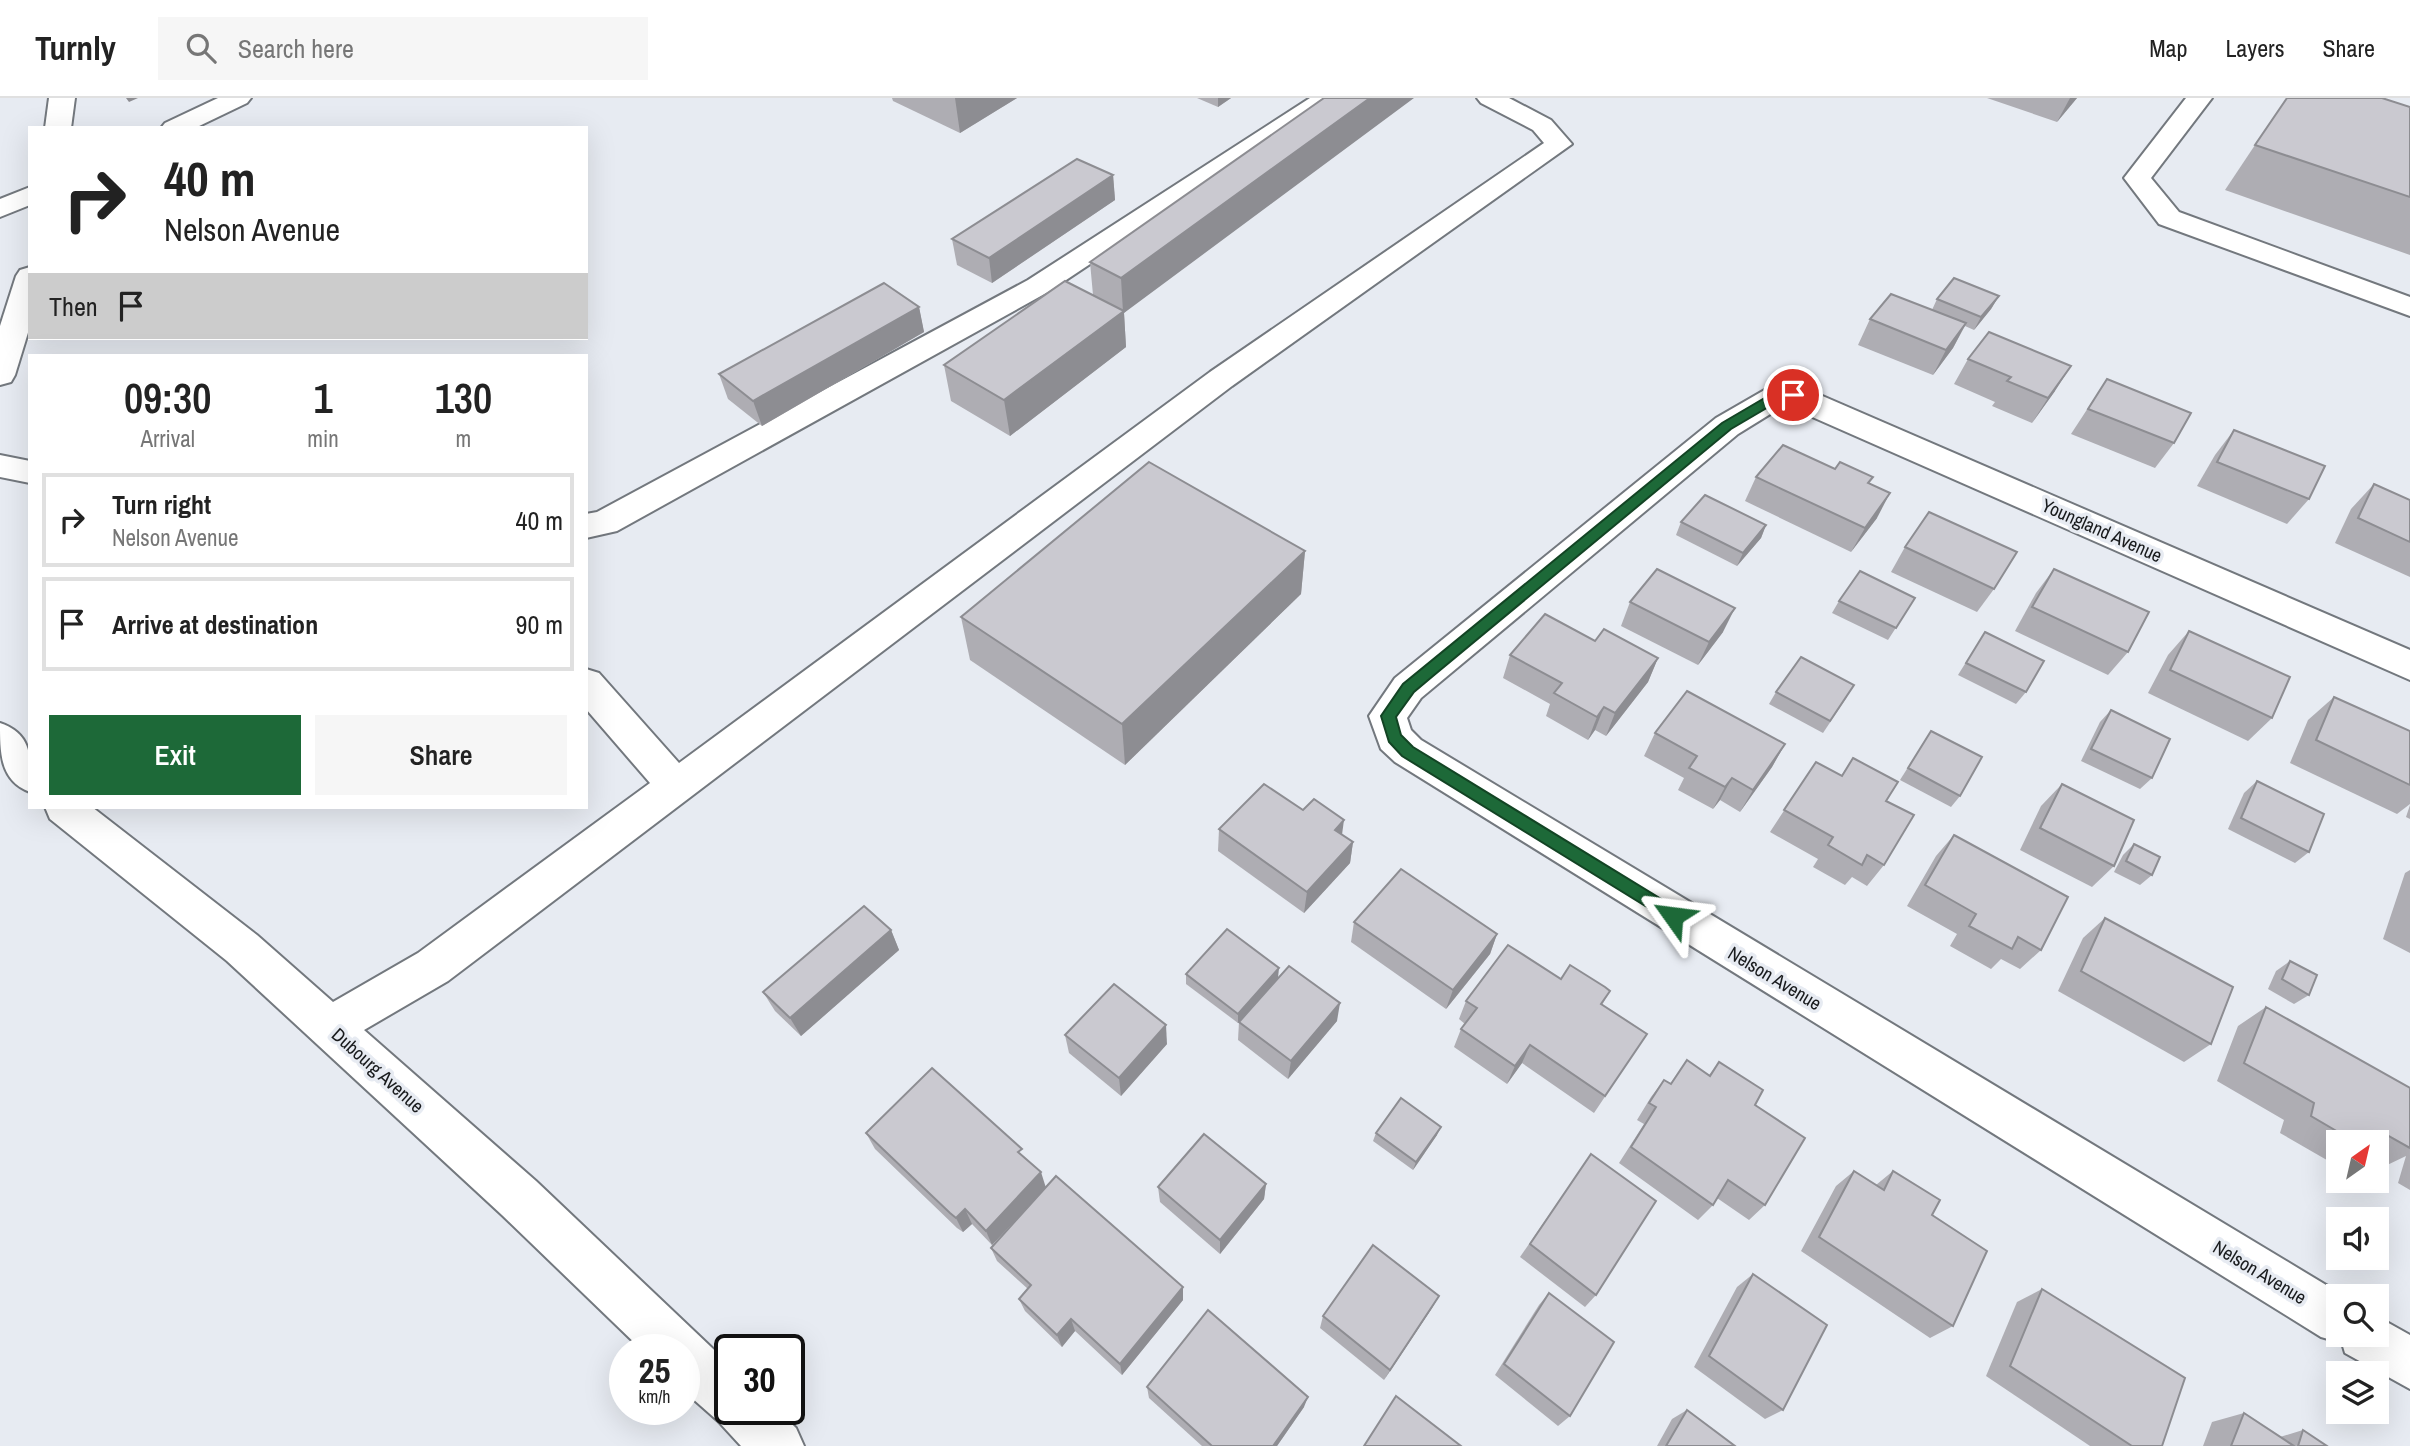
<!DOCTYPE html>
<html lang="en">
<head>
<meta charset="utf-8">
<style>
	body { margin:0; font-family:"Archivo Narrow",sans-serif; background:#f6f6f6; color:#222; height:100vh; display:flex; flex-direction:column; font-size:26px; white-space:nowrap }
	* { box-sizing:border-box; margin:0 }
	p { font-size:23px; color:#767676 }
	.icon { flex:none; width:38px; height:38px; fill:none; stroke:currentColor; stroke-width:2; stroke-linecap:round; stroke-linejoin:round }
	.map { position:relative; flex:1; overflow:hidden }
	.details { position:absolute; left:28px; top:256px; width:560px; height:455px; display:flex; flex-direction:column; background:#fff; border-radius:0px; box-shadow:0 7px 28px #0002 }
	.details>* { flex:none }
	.guide { position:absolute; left:28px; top:28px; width:560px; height:214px; border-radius:0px; box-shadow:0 7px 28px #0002; background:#fff; color:#222; overflow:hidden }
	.needle { width:46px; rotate:34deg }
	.tools { position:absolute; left:2326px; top:1032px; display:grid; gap:14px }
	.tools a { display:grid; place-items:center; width:63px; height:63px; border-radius:0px; background:#fff; box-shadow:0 7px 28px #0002; font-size:35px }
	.speed { position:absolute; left:609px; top:1236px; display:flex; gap:14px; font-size:35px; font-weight:700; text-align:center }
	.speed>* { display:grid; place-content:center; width:91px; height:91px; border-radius:50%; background:#fff; box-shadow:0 7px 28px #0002; line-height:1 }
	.speed small { font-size:18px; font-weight:400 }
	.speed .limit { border:4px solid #111; border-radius:10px; background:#fff; color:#111 }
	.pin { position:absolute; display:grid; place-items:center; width:60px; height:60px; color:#fff; margin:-30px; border:4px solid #fff; border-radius:50%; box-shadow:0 2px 7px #0007 }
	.me { position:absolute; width:77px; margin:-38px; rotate:301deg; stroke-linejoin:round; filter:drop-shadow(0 0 5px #0008) }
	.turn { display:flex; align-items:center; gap:24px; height:147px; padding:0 21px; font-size:32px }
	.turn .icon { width:91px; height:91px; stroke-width:2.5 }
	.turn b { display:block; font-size:49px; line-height:60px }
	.then { display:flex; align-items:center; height:66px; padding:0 21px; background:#0003; gap:14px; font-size:26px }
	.eta { display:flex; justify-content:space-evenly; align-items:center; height:119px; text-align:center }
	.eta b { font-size:42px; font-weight:600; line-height:49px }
	.action { display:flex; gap:14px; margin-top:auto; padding:14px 21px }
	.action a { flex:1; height:80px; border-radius:0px; background:#1d6938; color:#fff; font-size:28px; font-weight:600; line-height:80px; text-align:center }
	.action a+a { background:#f6f6f6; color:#222 }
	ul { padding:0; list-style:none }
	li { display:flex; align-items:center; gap:21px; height:94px; margin:0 14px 10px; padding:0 7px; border:4px solid #e0e0e0; border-radius:0px }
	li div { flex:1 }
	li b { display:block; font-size:26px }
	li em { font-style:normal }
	header { display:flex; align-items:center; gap:42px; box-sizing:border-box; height:98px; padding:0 35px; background:#fff; border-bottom:2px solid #e0e0e0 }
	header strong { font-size:33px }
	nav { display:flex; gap:38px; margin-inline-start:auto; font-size:24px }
	.search { width:490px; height:63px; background:#f6f6f6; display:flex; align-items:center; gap:18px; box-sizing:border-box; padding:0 24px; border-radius:0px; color:#767676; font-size:26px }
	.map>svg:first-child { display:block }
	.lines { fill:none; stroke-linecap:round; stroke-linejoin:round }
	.minor-casing { stroke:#73787e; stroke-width:4 }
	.minor { fill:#fff; fill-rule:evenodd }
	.wall { fill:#aeadb3 }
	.shaded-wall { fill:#8d8d92 }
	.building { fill:#cac9d0; stroke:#8d8d92; stroke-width:2 }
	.route { fill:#1d6938; stroke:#134424; stroke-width:2 }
	.labels { text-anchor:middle; stroke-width:7; stroke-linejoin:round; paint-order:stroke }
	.street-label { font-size:19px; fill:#191b1d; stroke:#e7ebf2 }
</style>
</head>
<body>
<header>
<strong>Turnly</strong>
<div class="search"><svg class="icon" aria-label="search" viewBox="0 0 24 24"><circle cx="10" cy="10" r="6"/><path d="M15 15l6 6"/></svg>Search here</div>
<nav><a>Map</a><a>Layers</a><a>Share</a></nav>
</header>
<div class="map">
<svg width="2410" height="1348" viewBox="0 0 2410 1348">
	<rect width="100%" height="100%" fill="#e7ebf2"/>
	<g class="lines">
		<!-- minor casing -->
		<g class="minor-casing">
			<g id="minor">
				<polygon points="49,0 75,0 71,30 45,30"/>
				<polygon points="218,0 251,0 247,5 195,30 161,30 165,25"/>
				<polygon points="1310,0 1340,0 1048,194 617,433 586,440 586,416 597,414 1028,182"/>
				<polygon points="1477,0 1509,0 1551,22 1572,46 1232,288 448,883 364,932 536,1083 730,1267 730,1311 776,1311 796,1330 804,1348 741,1348 718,1323 684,1293 684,1251 641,1251 502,1117 227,863 50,721 45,709 92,709 257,837 333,904 418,855 650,685 586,611 586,571 599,575 679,665 1210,274 1544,45 1533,32 1481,5"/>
				<polygon points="2186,0 2212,0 2151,80 2179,114 2410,199 2410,218 2159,126 2124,80"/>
				<polygon points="30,89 30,107 0,119 0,101"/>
				<polygon points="30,169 30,228 15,277 11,284 0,287 0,228 16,178 20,172"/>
				<polygon points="1779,287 1804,290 2410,552 2410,582 1785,307 1738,336 1421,600 1407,620 1411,632 1421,642 2346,1199 2338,1199 2338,1237 2376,1237 2376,1218 2410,1237 2410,1291 2345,1255 2342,1245 2321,1239 1395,664 1381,651 1369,618 1395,580 1716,320 1768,290"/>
				<polygon points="0,357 30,363 30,385 0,379"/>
				<path d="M0,625c35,12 30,38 30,69 -30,-11 -30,-39 -30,-69z"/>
			</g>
		</g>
		<!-- minor -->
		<use href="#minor" class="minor"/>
	</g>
	<!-- wall -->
	<g class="wall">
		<polygon points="892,0 1017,0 960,35 893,3"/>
		<polygon points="1197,0 1231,0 1218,9"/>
		<polygon points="1324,0 1124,215 1126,249 1010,338 951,303 944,267 1093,197 1090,164"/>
		<polygon points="1987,0 2077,0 2057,24"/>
		<polygon points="2410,9 2410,157 2225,92 2255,47"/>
		<polygon points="1113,77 1115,102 992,185 957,167 952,141"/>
		<polygon points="1999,198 1991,211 1974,232 1965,228 1953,250 1933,277 1858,247 1870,221 1932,212 1937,201"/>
		<polygon points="919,209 924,234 762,328 728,301 719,276"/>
		<polygon points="1968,261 2055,293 2032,325 1992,308 1995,304 1954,286"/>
		<polygon points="2107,281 2174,345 2155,370 2071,336"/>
		<polygon points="2234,332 2309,401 2287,426 2197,388 2215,357"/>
		<polygon points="1756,379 1869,386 1877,420 1851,454 1745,403"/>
		<polygon points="2374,386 2410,402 2410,479 2335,445 2351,411"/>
		<polygon points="1681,424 1766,427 1761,440 1737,468 1676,437"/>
		<polygon points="1905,449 1994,491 1977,514 1891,474"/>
		<polygon points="1305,453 1301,496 1125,667 970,562 961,519"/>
		<polygon points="2054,471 2128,554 2108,577 2015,533 2036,495"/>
		<polygon points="1915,500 1888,542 1832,515 1839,503"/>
		<polygon points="1630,504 1723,534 1698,567 1621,528"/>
		<polygon points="2189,533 2272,620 2248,643 2148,595 2168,557"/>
		<polygon points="1985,534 2026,594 2016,606 1958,577"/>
		<polygon points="1595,543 1658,560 1648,584 1606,638 1595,632 1588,642 1546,618 1550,606 1503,580 1510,557"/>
		<polygon points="1776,594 1847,599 1823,635 1769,606"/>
		<polygon points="2334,599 2410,633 2410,706 2397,716 2290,665 2308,622"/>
		<polygon points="2111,612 2152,680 2140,691 2081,663 2100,624"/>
		<polygon points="1931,633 1960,698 1951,709 1900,682"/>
		<polygon points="1655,635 1785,646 1772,669 1740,714 1720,702 1713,711 1678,692 1684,680 1644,658"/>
		<polygon points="1853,660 1886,703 1884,767 1867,788 1852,779 1845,787 1813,769 1818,761 1770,734 1816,664 1841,678"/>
		<polygon points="2257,683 2309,754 2295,765 2228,731 2244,695"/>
		<polygon points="2062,686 2114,768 2092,789 2020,752 2041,708"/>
		<polygon points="2410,707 2410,721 2406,719"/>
		<polygon points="1303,712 1353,744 1350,765 1304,815 1218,753 1219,731"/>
		<polygon points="1954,737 2041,852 2020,871 2001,861 1991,871 1950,848 1957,836 1907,808 1936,758"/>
		<polygon points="2134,746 2152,777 2140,787 2114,774 2123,757"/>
		<polygon points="2410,772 2410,855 2383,841 2405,775"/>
		<polygon points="2105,820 2211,946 2184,964 2058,893 2083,840"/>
		<polygon points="1354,824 1497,836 1490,856 1446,911 1351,844"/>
		<polygon points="891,832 899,852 801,938 775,913 763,894"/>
		<polygon points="2290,863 2309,897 2294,906 2268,891 2276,873"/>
		<polygon points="1186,876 1278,880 1238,925 1186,886"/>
		<polygon points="1561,881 1610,893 1602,907 1647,936 1594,1015 1522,965 1507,986 1454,949 1461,931 1465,926 1459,921 1466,903"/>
		<polygon points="2266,909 2410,990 2410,1092 2398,1085 2406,1058 2383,1069 2376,1066 2376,1045 2338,1045 2338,1061 2332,1065 2280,1035 2284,1022 2217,983 2238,928"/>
		<polygon points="1337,923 1288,981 1238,942 1239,924"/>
		<polygon points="1065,937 1167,946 1121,998 1069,955"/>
		<polygon points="1687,962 1709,977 1719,964 1755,1007 1765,1107 1749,1122 1717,1100 1713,1107 1698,1122 1619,1065 1644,1026 1637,1022 1651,999 1664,982 1670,986"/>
		<polygon points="866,1035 1024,1060 1046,1089 1183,1202 1122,1277 1075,1233 1062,1249 1025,1213 1019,1201 1028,1191 997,1163 991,1150 1043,1092 992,1147 972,1126 963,1134 957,1130 875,1051"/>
		<polygon points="1376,1035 1437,1037 1413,1072 1373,1043"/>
		<polygon points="1591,1056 1596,1197 1585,1209 1520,1159"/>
		<polygon points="1854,1073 1876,1087 1893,1073 1932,1117 1953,1228 1930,1240 1801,1153 1836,1088"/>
		<polygon points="1266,1086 1264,1101 1220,1156 1160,1104 1158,1089"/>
		<polygon points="1753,1176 1783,1312 1765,1321 1694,1269 1737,1189"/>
		<polygon points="2042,1191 2162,1348 2090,1348 1986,1278 2017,1204"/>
		<polygon points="1549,1195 1570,1318 1558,1328 1495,1277 1539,1207"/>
		<polygon points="1439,1198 1432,1210 1384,1282 1320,1230 1323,1218"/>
		<polygon points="1147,1289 1304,1309 1277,1348 1202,1348 1149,1300"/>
		<polygon points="1687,1312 1735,1348 1657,1348 1672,1321"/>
		<polygon points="2244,1315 2280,1339 2303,1332 2327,1348 2203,1348 2212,1324"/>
	</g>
	<!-- shaded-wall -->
	<g class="shaded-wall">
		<polygon points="126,0 138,0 129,4"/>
		<polygon points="955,0 1017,0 960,35"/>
		<polygon points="1218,0 1231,0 1218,9"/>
		<polygon points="1370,0 1414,0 1124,215 1126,249 1010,338 1004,302 1123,214 1121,180"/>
		<polygon points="2070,0 2077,0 2057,24"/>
		<polygon points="1113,77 1115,102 992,185 989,160"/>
		<polygon points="1999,198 1991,211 1974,232 1981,219"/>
		<polygon points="919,209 924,234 762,328 753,303"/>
		<polygon points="1966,225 1953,250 1933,277 1946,252"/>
		<polygon points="2071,268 2055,293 2032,325 2048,300"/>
		<polygon points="1890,395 1877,420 1851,454 1865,430"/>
		<polygon points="1766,427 1761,440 1737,468 1743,455"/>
		<polygon points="1305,453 1301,496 1125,667 1122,626"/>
		<polygon points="1735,510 1723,534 1698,567 1709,544"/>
		<polygon points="1658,560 1648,584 1606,638 1615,615"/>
		<polygon points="1604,609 1595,632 1588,642 1597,619"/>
		<polygon points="1785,646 1772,669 1740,714 1753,692"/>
		<polygon points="1732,680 1720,702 1713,711 1725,689"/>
		<polygon points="1344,722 1341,744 1335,732"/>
		<polygon points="1353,744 1350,765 1304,815 1307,794"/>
		<polygon points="891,832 899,852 801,938 790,920"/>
		<polygon points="1497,836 1490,856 1446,911 1453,892"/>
		<polygon points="1279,870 1278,880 1238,925 1238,916"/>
		<polygon points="1340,905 1337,923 1288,981 1291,963"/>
		<polygon points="1166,927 1167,946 1121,998 1119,980"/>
		<polygon points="1530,947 1522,965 1507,986 1515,968"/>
		<polygon points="1441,1029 1437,1037 1413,1072 1416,1064"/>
		<polygon points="1041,1074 1046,1090 992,1147 986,1133"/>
		<polygon points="1266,1086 1264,1101 1220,1156 1220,1142"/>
		<polygon points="965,1111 972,1126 963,1134 956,1120"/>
		<polygon points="1183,1189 1183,1202 1122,1277 1120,1266"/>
		<polygon points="1439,1198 1432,1210 1384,1282 1390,1272"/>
		<polygon points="1071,1221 1075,1233 1062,1249 1057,1237"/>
		<polygon points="1308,1299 1304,1309 1277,1348 1273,1348"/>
	</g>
	<!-- building -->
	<g class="building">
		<polygon points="1324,0 1370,0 1121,180 1090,164"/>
		<polygon points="2287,0 2382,0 2410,9 2410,99 2255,47"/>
		<polygon points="1077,61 1113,77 989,160 952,141"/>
		<polygon points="1954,180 1999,198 1981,219 1937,201"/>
		<polygon points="1065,183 1124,213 1004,302 944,267"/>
		<polygon points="884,185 919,209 753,303 719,276"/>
		<polygon points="1891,196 1966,225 1946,252 1870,221"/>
		<polygon points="1989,234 2071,268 2048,300 2007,283 2011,279 1968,261"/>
		<polygon points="2107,281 2191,315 2174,345 2088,311"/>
		<polygon points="2234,332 2325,368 2309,401 2217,364"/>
		<polygon points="1783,347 1835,371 1840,364 1873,379 1868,385 1890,395 1865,430 1756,379"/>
		<polygon points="1149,364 1305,453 1122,626 961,519"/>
		<polygon points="2374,386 2410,402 2410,444 2358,420"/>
		<polygon points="1705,397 1766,427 1743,455 1681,424"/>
		<polygon points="1929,414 2017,454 1994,491 1905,449"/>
		<polygon points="1657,471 1735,510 1709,544 1630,504"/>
		<polygon points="2054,471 2149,514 2128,554 2032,509"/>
		<polygon points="1860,473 1915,500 1896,530 1839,503"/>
		<polygon points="1545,516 1595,543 1604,531 1658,560 1615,615 1604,609 1597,619 1554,595 1562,585 1510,557"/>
		<polygon points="2189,533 2290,579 2272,620 2170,572"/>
		<polygon points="1985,534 2044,563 2026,594 1966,565"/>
		<polygon points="1801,559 1854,587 1830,623 1776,594"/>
		<polygon points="1687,593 1785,646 1753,692 1732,680 1725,689 1689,670 1697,658 1655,635"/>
		<polygon points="2334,599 2410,633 2410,687 2316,642"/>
		<polygon points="2111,612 2170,641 2152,680 2091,651"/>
		<polygon points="1931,633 1982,659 1960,698 1908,670"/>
		<polygon points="1853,660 1898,684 1886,703 1914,717 1884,767 1867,757 1862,767 1828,747 1833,739 1784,712 1816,664 1842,678"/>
		<polygon points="2257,683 2324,716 2309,754 2241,720"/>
		<polygon points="1264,686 1303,712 1314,701 1344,722 1335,732 1353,744 1307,794 1219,731"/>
		<polygon points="2062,686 2134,722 2114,768 2040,730"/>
		<polygon points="1954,737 2068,799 2041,852 2018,839 2012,851 1969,828 1976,816 1925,787"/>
		<polygon points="2134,746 2160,759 2152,777 2126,763"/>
		<polygon points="1401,771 1497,836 1453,892 1354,824"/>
		<polygon points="864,808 891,832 790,920 763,894"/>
		<polygon points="2105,820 2233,889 2211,946 2081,873"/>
		<polygon points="1227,831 1279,870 1238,916 1186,876"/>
		<polygon points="1508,847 1561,881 1570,867 1605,889 1610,893 1601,906 1647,936 1605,998 1530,947 1515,968 1461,931 1477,910 1466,903"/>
		<polygon points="2290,863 2317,877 2309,897 2282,881"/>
		<polygon points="1289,868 1340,905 1291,963 1239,924"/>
		<polygon points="1114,886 1166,927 1119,980 1065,937"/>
		<polygon points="2266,909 2410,990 2410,1050 2385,1036 2381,1046 2368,1039 2365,1045 2357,1045 2311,1018 2314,1005 2244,965"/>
		<polygon points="1687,962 1710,978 1719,964 1763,992 1755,1007 1805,1040 1765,1107 1728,1082 1713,1107 1631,1049 1656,1009 1649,1005 1664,982 1671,986"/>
		<polygon points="932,970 1022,1051 1018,1054 1041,1074 986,1133 965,1111 956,1120 950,1115 866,1035"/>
		<polygon points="1401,1000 1441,1029 1416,1064 1376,1035"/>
		<polygon points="1204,1036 1266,1086 1220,1142 1158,1089"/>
		<polygon points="1591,1056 1656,1103 1596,1197 1530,1146"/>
		<polygon points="1854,1073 1884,1092 1893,1073 1940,1102 1932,1117 1987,1153 1953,1228 1819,1139"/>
		<polygon points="1056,1078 1183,1189 1120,1266 1071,1221 1057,1237 1019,1201 1031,1187 991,1150"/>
		<polygon points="1373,1147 1439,1198 1390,1272 1323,1218"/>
		<polygon points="1753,1176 1827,1227 1783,1312 1709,1258"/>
		<polygon points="2042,1191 2185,1280 2162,1348 2132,1348 2010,1268"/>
		<polygon points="1549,1195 1614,1244 1570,1318 1504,1266"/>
		<polygon points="1208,1212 1308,1299 1273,1348 1212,1348 1147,1289"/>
		<polygon points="1396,1298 1461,1348 1364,1348"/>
		<polygon points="1687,1312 1735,1348 1666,1348"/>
		<polygon points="2244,1315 2294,1348 2231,1348"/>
		<polygon points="2303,1332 2327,1348 2298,1348"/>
	</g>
	<!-- route -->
	<polygon class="route" points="1793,292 1799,297 1797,300 1782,301 1731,331 1433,578 1414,594 1396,619 1401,637 1413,649 1679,812 1682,818 1673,825 1402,658 1389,644 1381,618 1403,586 1722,325 1775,294"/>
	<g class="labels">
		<!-- street labels -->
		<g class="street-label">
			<text transform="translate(2102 432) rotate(24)" y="7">Youngland Avenue</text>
			<text transform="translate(1775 880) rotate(31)" y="7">Nelson Avenue</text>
			<text transform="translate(378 972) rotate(42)" y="7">Dubourg Avenue</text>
			<text transform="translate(2260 1174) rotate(31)" y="7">Nelson Avenue</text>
		</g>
	</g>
</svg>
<div class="tools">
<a><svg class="needle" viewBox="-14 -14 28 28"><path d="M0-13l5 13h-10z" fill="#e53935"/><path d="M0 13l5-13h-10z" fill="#767676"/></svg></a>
<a><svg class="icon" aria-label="sound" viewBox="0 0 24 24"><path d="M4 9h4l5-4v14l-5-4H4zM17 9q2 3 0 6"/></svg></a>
<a><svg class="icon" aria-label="search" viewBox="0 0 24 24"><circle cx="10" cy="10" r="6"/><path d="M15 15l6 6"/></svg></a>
<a><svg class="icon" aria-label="layers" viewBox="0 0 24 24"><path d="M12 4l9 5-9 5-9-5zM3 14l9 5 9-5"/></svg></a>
</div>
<div class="speed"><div>25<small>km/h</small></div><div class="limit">30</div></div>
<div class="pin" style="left:1793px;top:297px;background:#d93025"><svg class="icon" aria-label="arrive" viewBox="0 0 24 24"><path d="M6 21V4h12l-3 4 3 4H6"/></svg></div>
<svg class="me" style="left:1673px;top:818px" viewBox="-20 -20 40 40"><path d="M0-17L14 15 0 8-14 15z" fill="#1d6938" stroke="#fff" stroke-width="4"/></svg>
<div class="guide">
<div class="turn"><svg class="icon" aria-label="right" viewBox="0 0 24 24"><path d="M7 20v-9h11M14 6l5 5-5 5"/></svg><div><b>40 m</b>Nelson Avenue</div></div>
<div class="then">Then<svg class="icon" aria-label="arrive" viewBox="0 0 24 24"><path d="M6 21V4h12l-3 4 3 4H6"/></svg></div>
</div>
<section class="details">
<div class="eta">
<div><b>09:30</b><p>Arrival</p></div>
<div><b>1</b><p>min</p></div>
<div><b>130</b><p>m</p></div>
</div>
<ul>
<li><svg class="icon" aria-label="right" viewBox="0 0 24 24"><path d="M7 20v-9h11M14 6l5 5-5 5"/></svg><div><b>Turn right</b><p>Nelson Avenue</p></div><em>40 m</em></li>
<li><svg class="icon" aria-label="arrive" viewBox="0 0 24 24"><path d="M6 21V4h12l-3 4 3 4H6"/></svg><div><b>Arrive at destination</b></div><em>90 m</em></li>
</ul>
<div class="action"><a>Exit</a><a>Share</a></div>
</section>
</div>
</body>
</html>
